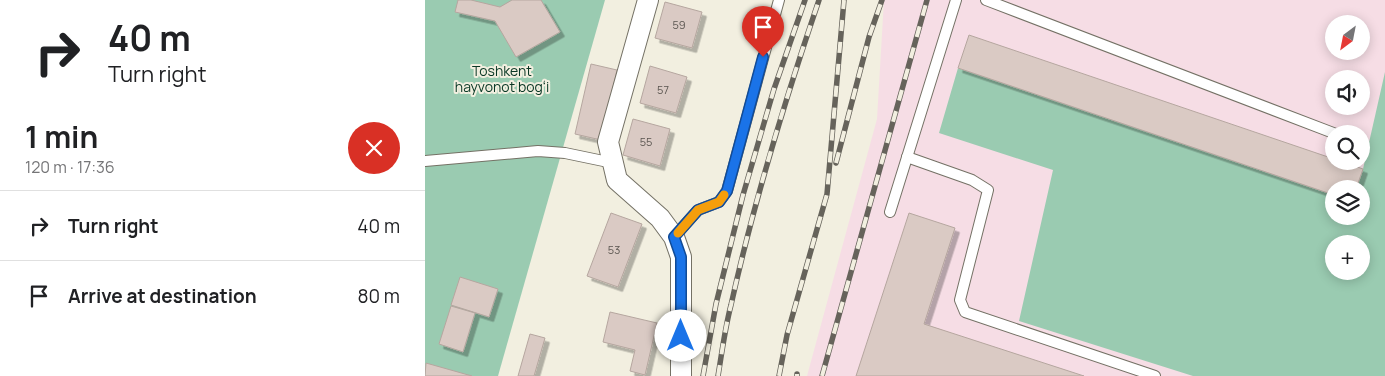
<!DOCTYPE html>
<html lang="en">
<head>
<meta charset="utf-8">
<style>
	body { margin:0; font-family:Manrope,sans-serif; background:#f2f2f2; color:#202124; height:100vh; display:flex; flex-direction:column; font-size:19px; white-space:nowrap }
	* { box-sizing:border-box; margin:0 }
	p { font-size:16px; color:#757577 }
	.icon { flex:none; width:28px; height:28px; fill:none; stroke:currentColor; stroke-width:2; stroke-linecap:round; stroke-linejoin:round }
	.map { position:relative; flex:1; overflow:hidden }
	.drawer { display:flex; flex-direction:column; background:#fff; width:425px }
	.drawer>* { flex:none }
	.guide { background:#fff; color:#202124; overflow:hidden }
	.needle { width:32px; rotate:212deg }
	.tools { position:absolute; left:900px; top:15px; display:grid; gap:10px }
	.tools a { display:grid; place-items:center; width:45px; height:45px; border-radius:50%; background:#fff; box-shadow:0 2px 12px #0003; font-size:25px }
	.pin { position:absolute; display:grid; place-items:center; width:42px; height:42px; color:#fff; margin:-51px -21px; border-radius:50% 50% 50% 0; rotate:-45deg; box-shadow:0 0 5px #0007 }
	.pin .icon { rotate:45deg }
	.me { position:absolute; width:55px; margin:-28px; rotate:0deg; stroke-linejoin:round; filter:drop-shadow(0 0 4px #0008) }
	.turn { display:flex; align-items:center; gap:18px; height:105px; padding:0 25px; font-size:22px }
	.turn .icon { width:65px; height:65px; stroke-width:2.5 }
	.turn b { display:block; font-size:35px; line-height:42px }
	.round { display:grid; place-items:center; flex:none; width:52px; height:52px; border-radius:26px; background:#f2f2f2 }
	.summary { display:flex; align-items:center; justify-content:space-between; height:85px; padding:0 25px }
	h1 { font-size:30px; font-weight:700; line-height:38px }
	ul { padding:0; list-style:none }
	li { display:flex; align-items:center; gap:15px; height:70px; padding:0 25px; border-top:1px solid #e0e0e0 }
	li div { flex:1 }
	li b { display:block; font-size:19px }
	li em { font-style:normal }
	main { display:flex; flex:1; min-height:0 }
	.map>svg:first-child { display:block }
	.industrial { fill:#f6dde5; fill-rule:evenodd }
	.green { fill:#9acbb1; fill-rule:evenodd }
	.building { fill:#dacac4; stroke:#b5a69f; filter:url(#shadow) }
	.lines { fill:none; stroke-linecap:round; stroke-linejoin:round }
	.service-casing { stroke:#747165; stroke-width:12 }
	.minor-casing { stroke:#747165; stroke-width:22 }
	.service { stroke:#fff; stroke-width:10 }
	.minor { stroke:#fff; stroke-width:20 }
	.rail-casing { stroke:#66635b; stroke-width:5.5 }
	.rail { stroke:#f2efe0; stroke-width:4; stroke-dasharray:11; stroke-linecap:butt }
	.route-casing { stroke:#114b97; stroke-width:12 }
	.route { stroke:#1a73e8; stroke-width:9 }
	.slow { stroke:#f59e0b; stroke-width:9 }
	.labels { text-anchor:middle; stroke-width:4; stroke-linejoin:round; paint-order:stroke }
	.number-label { font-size:11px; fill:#5a5550 }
	.park-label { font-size:14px; fill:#083724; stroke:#f2efe0 }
</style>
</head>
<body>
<main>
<section class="drawer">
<div class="guide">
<div class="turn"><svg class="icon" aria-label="right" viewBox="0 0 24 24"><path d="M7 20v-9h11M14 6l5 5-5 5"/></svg><div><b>40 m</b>Turn right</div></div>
</div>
<div class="summary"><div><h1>1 min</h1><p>120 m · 17:36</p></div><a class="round" style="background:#d93025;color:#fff"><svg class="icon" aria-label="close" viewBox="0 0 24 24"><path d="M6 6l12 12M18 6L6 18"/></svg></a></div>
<ul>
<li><svg class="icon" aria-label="right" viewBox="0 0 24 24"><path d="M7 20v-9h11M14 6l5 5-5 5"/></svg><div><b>Turn right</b></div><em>40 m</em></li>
<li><svg class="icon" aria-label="arrive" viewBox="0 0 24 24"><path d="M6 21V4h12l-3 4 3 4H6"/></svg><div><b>Arrive at destination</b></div><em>80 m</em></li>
</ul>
</section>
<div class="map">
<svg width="960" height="376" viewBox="0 0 960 376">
	<defs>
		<filter id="shadow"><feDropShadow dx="4.5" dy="4.5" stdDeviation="0" flood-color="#0004"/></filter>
	</defs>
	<rect width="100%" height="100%" fill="#f2efe0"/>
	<!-- industrial -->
	<path class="industrial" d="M459,0h501v376h-578l70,-257zM909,24h27v27h-27zM909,79h27v27h-27zM909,134h27v27h-27zM909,189h27v27h-27zM909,244h27v27h-27z"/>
	<!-- green -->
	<g class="green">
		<polygon points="0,0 180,0 73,376 0,376"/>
		<path d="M533,68l376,127v21h27v-27h-5l7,-20 22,-97v304h-192l-174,-55 34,-151 -114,-37zM909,244h27v27h-27z"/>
	</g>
	<!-- building -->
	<g class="building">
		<polygon points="33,0 46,0 75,7 87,0 116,0 135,32 91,57 70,21 30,12"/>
		<polygon points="240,2 277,12 267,48 230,38"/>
		<polygon points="544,35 909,159 909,161 916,161 938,169 931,189 909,189 909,195 533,68"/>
		<polygon points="166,64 192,70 176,140 150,134"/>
		<polygon points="225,66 262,77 251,113 215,103"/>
		<polygon points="208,119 245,129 235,166 198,155"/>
		<polygon points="186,213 217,224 193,287 162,276"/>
		<polygon points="484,213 530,228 499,324 659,376 431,376"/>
		<polygon points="35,277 73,289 64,317 26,305"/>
		<polygon points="26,306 50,313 38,352 14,344"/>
		<polygon points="185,312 232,323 220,375 205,371 210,350 178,342"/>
		<polygon points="105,334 120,338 109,376 93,376"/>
		<polygon points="1,363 47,376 0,376"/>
	</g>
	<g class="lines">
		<!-- service casing -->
		<g class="service-casing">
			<g id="service">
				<polyline points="561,0 911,134"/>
				<polyline points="482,157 547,180 563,190 535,300 540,312 730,376"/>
				<polyline points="0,161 113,151 140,153 188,163"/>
				<polyline points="465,212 531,0"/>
				<polyline points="249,237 273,210 294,202 302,191 354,0"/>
			</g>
		</g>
		<!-- minor casing -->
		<g class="minor-casing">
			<polyline id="minor" points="223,0 183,142 192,180 235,218 249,237 256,257 256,376"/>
		</g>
		<!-- service -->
		<use href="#service" class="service"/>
		<!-- minor -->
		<use href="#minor" class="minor"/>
		<!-- rail casing -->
		<g class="rail-casing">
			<g id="rail">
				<polyline points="411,163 444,37 457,0"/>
				<polyline points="278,376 291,304 318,195 349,89 380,0"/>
				<path d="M293,376c4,-24 7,-48 13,-71 23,-104 54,-205 88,-305"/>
				<polyline points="354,376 362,335 402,194 419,0"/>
				<polyline points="372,376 372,374"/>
				<polyline points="397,376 502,0"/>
			</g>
		</g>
		<!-- rail -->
		<use href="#rail" class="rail"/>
	</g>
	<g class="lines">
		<!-- route casing -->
		<g class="route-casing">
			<polyline id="route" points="256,336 256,257 249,237 273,210 294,202 302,191 338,57"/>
		</g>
		<!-- route -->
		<use href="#route" class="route"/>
		<!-- slow -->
		<polyline class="slow" points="253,233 273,210 294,202 299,195"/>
	</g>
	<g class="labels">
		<!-- number labels -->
		<g class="number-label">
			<text x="254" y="29">59</text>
			<text x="238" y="94">57</text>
			<text x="221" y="146">55</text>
			<text x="189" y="254">53</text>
		</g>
		<!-- park labels -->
		<g class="park-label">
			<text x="77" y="76">Toshkent<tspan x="77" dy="16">hayvonot bogʻi</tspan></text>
		</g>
	</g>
</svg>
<div class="tools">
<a><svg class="needle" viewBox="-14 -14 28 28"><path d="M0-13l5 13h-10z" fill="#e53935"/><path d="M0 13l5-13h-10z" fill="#757577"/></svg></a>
<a><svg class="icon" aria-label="sound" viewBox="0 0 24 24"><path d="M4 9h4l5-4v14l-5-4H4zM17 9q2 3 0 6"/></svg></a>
<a><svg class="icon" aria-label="search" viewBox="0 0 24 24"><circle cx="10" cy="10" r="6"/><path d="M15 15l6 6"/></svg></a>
<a><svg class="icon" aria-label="layers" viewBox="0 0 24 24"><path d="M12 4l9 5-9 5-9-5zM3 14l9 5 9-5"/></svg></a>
<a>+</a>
</div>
<div class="pin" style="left:338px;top:57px;background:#d93025"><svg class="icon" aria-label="arrive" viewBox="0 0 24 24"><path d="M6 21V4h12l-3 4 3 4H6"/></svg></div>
<svg class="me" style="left:256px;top:336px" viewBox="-20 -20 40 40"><circle r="19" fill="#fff"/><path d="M0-13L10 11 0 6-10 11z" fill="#1a73e8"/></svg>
</div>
</main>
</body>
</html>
